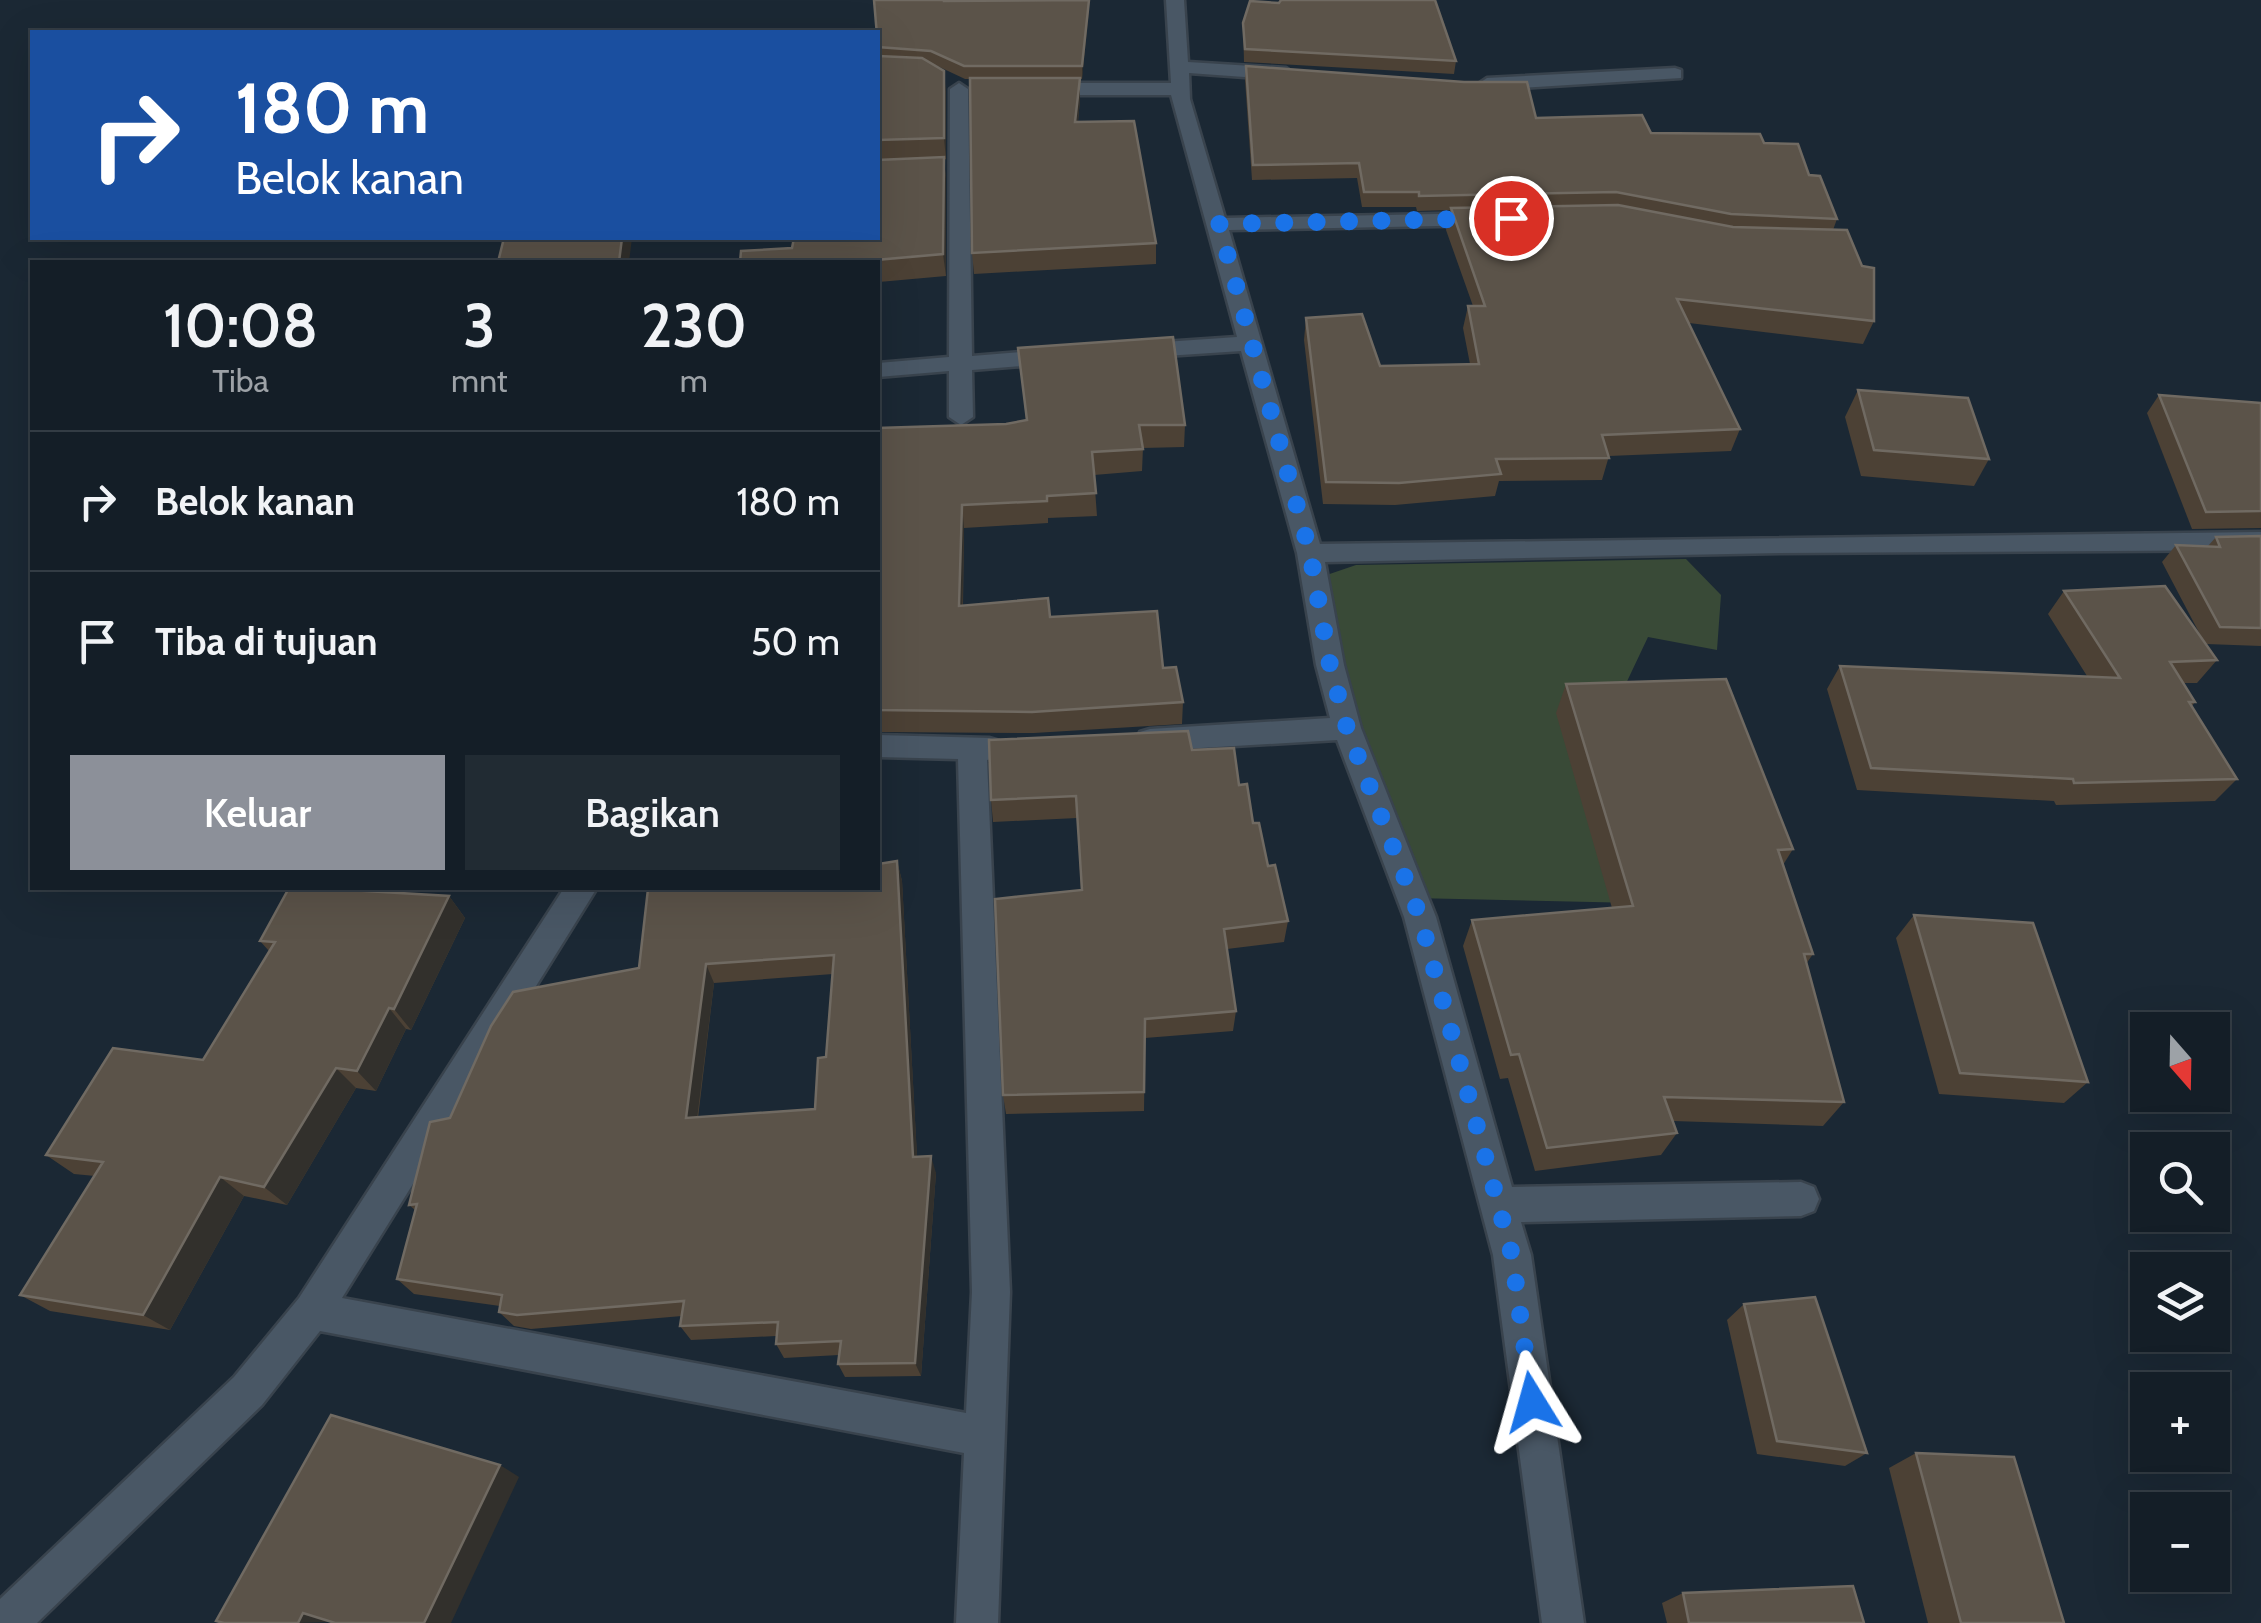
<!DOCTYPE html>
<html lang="id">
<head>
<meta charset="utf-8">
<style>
	body { margin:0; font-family:Cabin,sans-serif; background:#212b33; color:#f1f3f6; height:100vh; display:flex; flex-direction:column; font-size:38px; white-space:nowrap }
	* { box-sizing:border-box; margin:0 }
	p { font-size:32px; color:#9da2a7 }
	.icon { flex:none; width:55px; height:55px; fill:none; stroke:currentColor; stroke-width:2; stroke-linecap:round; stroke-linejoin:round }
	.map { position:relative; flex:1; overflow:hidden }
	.details { position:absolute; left:30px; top:260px; width:850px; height:630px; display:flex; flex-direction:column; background:#141e27; border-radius:0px; box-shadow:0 10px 40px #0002,0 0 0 2px #333c44 }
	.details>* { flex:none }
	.guide { position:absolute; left:30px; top:30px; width:850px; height:210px; border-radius:0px; box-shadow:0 10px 40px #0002,0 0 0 2px #333c44; background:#1a4fa0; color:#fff; overflow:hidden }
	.needle { width:65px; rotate:160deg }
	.fabs { position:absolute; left:2130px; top:1012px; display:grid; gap:20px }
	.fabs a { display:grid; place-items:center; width:100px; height:100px; border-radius:0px; background:#141e27; box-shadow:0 10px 40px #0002,0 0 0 2px #333c44; font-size:50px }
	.pin { position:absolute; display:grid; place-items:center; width:85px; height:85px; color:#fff; margin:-42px; border:5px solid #fff; border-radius:50%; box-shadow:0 2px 10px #0007 }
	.me { position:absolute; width:110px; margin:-55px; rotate:352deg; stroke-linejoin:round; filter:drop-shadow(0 0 8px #0008) }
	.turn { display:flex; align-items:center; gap:35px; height:210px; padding:0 40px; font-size:45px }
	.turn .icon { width:130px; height:130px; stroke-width:2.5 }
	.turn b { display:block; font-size:70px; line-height:85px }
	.eta { display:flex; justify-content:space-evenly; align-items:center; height:170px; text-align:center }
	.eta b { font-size:60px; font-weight:600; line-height:70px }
	.cta { display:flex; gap:20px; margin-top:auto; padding:20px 40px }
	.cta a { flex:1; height:115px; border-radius:0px; background:#8c9099; color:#fff; font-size:40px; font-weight:600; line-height:115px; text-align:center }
	.cta a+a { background:#212b33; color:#f1f3f6 }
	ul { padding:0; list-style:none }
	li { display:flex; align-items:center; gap:30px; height:140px; padding:0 40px; border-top:2px solid #333c44 }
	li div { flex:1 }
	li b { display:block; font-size:38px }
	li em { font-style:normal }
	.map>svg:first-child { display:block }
	.green { fill:#394a37 }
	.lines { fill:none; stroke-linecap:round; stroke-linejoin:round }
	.street-casing { stroke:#39434d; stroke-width:5 }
	.street { fill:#495765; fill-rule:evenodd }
	.wall { fill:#4c4135; fill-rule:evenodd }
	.shaded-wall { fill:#32302c }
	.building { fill:#5b5349; stroke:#706a62; stroke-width:2.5; fill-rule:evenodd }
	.route { stroke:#1a73e8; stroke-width:18; stroke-dasharray:0 32.4 }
</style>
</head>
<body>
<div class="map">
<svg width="2261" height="1623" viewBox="0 0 2261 1623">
	<rect width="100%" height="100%" fill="#1b2834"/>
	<!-- green -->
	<polygon class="green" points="1686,559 1721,595 1717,650 1648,637 1613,711 1637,903 1413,898 1312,580 1356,565"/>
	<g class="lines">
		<!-- street casing -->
		<g class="street-casing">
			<g id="street">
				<polygon points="1166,0 1184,0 1188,62 1286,68 1295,74 1286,80 1189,73 1190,99 1225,218 1489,213 1499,219 1489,225 1229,230 1320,544 2261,532 2261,550 1782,553 1325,562 1344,665 1361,728 1436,917 1512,1187 1801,1182 1814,1187 1819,1199 1814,1211 1801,1216 1521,1222 1531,1255 1584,1623 1542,1623 1493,1255 1404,917 1337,740 1150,751 1140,748 1136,740 1140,732 1150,729 1330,718 1316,665 1297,553 1241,351 1135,358 1124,351 1135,344 1237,337 1171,95 1039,95 1030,89 1039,83 1171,83"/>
				<polygon points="1675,68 1681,70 1681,78 1487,90 1478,84 1487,78"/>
				<polygon points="959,83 968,89 972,356 1059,349 1070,356 1059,363 972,370 973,417 961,425 949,417 949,371 878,377 878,363 949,357 950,89"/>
				<polygon points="878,735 989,738 999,741 1004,749 999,757 987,760 1010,1292 998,1623 956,1623 964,1453 320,1331 262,1405 37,1623 0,1623 0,1599 234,1377 299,1298 564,888 597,888 342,1298 966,1413 972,1292 958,759 878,757"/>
			</g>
		</g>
		<!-- street -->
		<use href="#street" class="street"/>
	</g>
	<!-- wall -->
	<g class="wall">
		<polygon points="1089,0 1082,79 1080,79 1080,99 1078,122 1156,243 1156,264 974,274 972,253 970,79 965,79 931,63 946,92 946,159 944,160 946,179 946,276 879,282 881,316 878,316 878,262 740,262 792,248 878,238 878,32 947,1"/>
		<polygon points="1243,23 1456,61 1454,74 1244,62"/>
		<polygon points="1246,66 1536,118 1651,133 1764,143 1809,175 1837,219 1833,230 1874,321 1863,344 1689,323 1740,429 1731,451 1609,456 1602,480 1499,481 1495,496 1395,505 1323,504 1304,340 1306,318 1380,366 1470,364 1463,328 1468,306 1473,306 1446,230 1450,210 1417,211 1416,207 1362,207 1357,178 1252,180 1245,80"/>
		<polygon points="1018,348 1185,425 1184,447 1143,448 1142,471 1094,475 1097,516 1048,518 1048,523 964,528 963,606 1050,617 1163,668 1183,702 1182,724 1034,733 878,732 878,428 1006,424 1026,420"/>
		<polygon points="1858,390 1989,459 1974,486 1861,476 1845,417"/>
		<polygon points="2159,395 2261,403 2261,528 2192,529 2147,413"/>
		<polygon points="2261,536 2261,646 2206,644 2217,660 2197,683 2184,683 2195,702 2192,706 2237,779 2215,801 2056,805 2054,801 1857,790 1827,689 1840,666 2087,676 2048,614 2064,591 2204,642 2162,562 2176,545 2208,546 2216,537"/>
		<polygon points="1566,684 1793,849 1783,865 1813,954 1806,964 1844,1102 1823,1126 1673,1121 1677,1133 1661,1155 1535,1171 1508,1078 1500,1079 1463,946 1472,920 1612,908 1556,713"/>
		<polygon points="1192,750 1239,785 1288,921 1284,942 1227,949 1236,1011 1233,1031 1145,1038 1144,1111 1006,1114 1003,1095 1081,890 1077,818 993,822 991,800"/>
		<path d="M897,861l5,20 15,276 19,16 -15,203 -76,1 -7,-13 1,-9 -55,3 -8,-14v-8l-85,4 -11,-14 2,-10 -151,13 -17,-3 -15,-14 1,-6 -86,-12 -17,-15 18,-69 -6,-5 41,-87 189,-150 239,-80zM833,974l-7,83 -11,52 -117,9 16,-135z"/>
		<polygon points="449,896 465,918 411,1030 406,1029 376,1091 356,1088 287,1205 244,1196 170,1330 50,1311 20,1295 95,1176 74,1174 46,1155 203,1060 269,951 260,941"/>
		<polygon points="1914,915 2088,1082 2064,1103 1939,1094 1896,938"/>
		<polygon points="1744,1304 1867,1453 1845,1466 1757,1454 1727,1320"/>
		<polygon points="1916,1453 2064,1623 1928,1623 1889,1468"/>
		<polygon points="1683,1593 1864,1623 1667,1623 1662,1603"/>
	</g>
	<!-- shaded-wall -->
	<g class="shaded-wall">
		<polygon points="1089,0 1089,10 1082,79 1082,66"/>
		<polygon points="944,71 946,92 946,159 944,138"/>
		<polygon points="1080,78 1080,99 1076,143 1075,122"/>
		<polygon points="944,157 946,179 946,276 943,254"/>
		<polygon points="622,238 632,238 629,262 619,262"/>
		<polygon points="878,271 879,282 881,316 878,295"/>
		<polygon points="962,505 964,528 962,628 959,606"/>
		<polygon points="897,861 902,881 918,1173 913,1157"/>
		<polygon points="449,896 465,918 411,1030 394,1009"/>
		<polygon points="706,964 714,983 695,1135 686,1118"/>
		<polygon points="389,1008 406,1029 376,1091 357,1071"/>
		<polygon points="336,1068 356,1088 287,1205 264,1187"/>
		<polygon points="931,1156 936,1173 921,1376 915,1363"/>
		<polygon points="220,1177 244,1196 170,1330 143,1315"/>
		<polygon points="500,1465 519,1477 451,1623 424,1623"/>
		<polygon points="303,1613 329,1622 298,1623"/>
	</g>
	<!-- building -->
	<g class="building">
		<polygon points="874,0 944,0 944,1 1089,0 1082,66 964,66 931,51 878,47"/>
		<polygon points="1281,0 1435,0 1456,61 1245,49 1243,23 1250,1 1279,3"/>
		<polygon points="878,56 922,58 944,71 944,138 878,140"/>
		<polygon points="1246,66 1464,82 1527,82 1536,118 1642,115 1651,133 1760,134 1764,143 1798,144 1809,175 1820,176 1837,219 1731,214 1616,192 1419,196 1419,192 1364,192 1359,163 1253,165"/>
		<polygon points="970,78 1080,78 1075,122 1134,121 1156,243 972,253"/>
		<polygon points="944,157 943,254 876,260 876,262 740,262 741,251 792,248 794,238 878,238 878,160"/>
		<polygon points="1618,205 1733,227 1847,230 1862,266 1874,268 1874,321 1677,299 1740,429 1602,435 1609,458 1496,459 1501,474 1399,483 1326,482 1306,318 1362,314 1380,366 1479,364 1468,306 1485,306 1451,208"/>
		<polygon points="504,238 622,238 619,262 498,262"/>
		<polygon points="1173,337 1185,425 1139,425 1143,449 1092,452 1096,493 1047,496 1047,501 962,505 959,606 1048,598 1050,617 1157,611 1163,668 1176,667 1183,702 1032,712 878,710 878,428 1006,424 1027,420 1018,348"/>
		<polygon points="1858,390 1968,398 1989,459 1874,450"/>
		<polygon points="2159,395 2261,403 2261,511 2206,512"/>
		<polygon points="2261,536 2261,628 2220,627 2176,545 2220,547 2216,537"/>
		<polygon points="2165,586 2217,660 2170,662 2195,702 2189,702 2237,779 2074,783 2073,779 1871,768 1840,666 2120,678 2064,591"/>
		<polygon points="1726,679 1793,849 1778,850 1813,954 1804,954 1844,1102 1664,1097 1677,1133 1547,1148 1519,1054 1511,1055 1472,920 1633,906 1566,684"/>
		<polygon points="1188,731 1192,750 1234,748 1239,785 1247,784 1253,823 1259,823 1268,866 1275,865 1288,921 1224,929 1236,1011 1145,1019 1144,1092 1003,1095 995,899 1082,890 1076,796 991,800 989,740"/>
		<path d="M897,861l16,296 18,-1 -16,207 -77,1 3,-23 -65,3 2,-22 -98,4 4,-25 -167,14 -18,-3 3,-17 -105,-16 20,-75 -8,1 21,-83 20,-4 41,-92 22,-34 126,-24 9,-79 22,-1h208v-24zM834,955l-8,102 -8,1 -3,51 -129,9 20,-154z"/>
		<polygon points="289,888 315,888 449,896 394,1009 389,1008 357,1071 336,1068 264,1187 220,1177 143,1315 20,1295 103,1162 46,1155 113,1048 203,1060 275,942 260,941"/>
		<polygon points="1914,915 2033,923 2088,1082 1960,1073"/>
		<polygon points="1815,1297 1867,1453 1777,1441 1744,1304"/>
		<polygon points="331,1415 500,1465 424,1623 335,1623 303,1613 298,1623 224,1623 216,1621"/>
		<polygon points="1916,1453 2014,1457 2064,1623 1961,1623"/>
		<polygon points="1853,1586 1864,1623 1689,1623 1683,1593"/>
	</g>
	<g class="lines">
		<!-- route -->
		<polyline class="route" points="1511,218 1219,224 1310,553 1330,665 1347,728 1420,917 1512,1255 1532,1402"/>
	</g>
</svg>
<div class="fabs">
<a><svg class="needle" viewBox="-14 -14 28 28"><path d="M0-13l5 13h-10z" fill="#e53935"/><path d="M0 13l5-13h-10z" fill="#9da2a7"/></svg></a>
<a><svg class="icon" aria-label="search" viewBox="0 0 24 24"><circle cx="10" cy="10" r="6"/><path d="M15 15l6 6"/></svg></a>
<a><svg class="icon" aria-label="layers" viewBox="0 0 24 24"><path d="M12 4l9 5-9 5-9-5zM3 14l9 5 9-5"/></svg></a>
<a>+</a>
<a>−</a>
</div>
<div class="pin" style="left:1511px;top:218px;background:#d93025"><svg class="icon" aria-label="arrive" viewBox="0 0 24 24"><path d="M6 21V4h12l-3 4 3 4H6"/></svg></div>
<svg class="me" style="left:1532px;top:1402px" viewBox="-20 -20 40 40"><path d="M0-17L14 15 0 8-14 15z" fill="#1a73e8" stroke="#fff" stroke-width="4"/></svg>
<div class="guide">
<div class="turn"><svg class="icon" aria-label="right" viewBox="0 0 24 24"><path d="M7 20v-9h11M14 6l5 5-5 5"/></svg><div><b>180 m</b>Belok kanan</div></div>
</div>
<section class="details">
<div class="eta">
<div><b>10:08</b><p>Tiba</p></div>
<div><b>3</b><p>mnt</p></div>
<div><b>230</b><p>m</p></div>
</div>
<ul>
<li><svg class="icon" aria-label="right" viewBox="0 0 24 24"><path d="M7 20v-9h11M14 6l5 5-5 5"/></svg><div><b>Belok kanan</b></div><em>180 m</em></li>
<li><svg class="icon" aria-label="arrive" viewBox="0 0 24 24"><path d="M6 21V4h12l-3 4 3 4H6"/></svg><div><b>Tiba di tujuan</b></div><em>50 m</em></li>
</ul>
<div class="cta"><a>Keluar</a><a>Bagikan</a></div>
</section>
</div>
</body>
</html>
